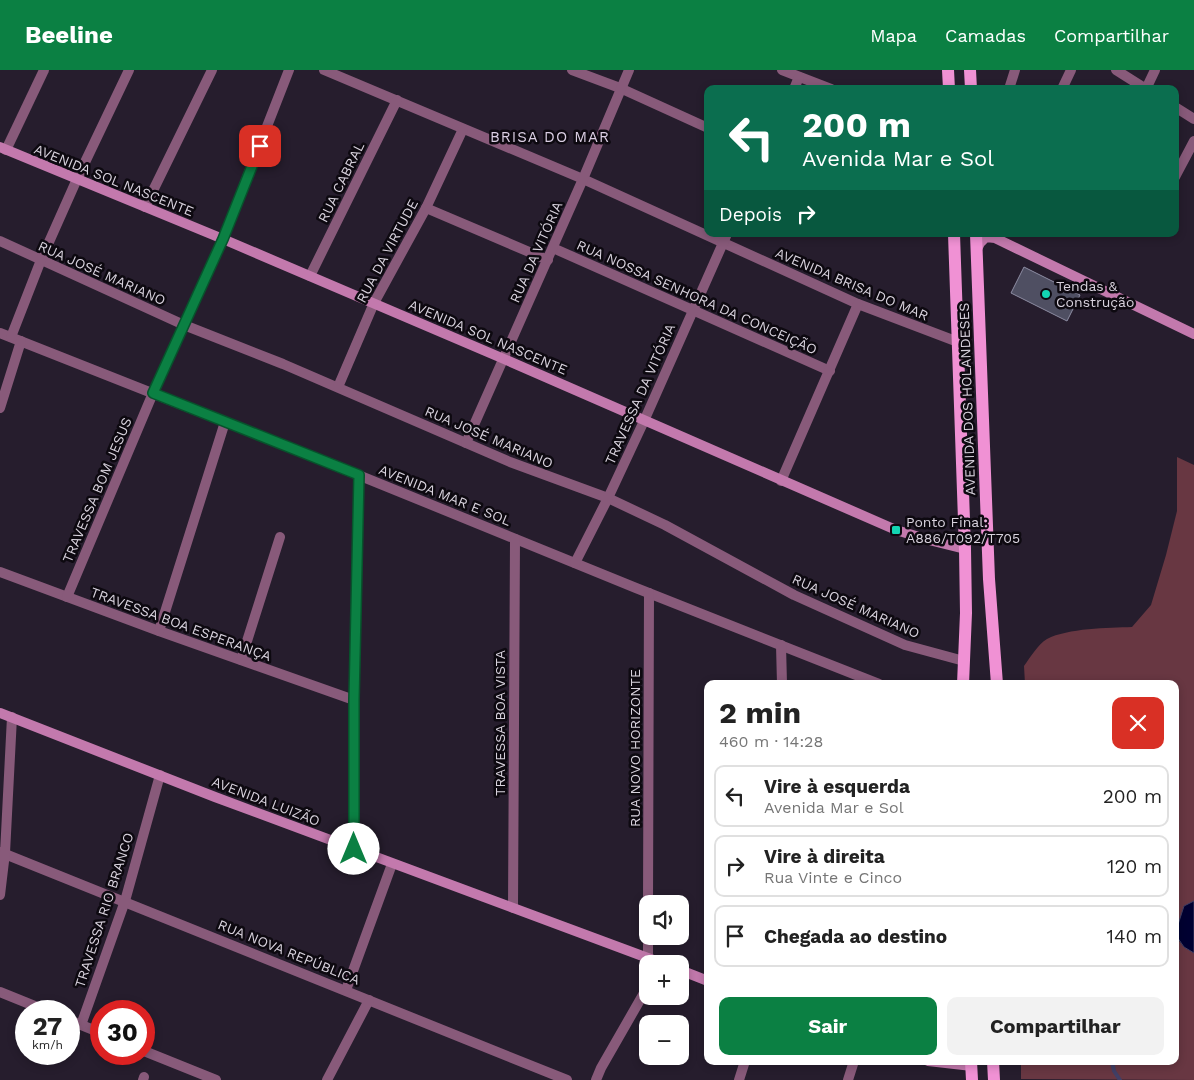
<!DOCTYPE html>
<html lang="pt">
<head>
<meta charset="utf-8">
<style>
	body { margin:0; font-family:"Work Sans",sans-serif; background:#f2f2f2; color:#222; height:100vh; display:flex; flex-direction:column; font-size:19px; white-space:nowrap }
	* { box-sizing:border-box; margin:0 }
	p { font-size:16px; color:#767676 }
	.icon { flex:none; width:28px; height:28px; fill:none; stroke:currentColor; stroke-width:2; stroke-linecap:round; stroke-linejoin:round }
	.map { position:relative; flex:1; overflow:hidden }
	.sheet { position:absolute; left:704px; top:610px; width:475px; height:385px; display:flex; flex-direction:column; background:#fff; border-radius:10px; box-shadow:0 2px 8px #0003 }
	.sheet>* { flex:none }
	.banner { position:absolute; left:704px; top:15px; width:475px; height:152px; border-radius:10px; box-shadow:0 2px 8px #0003; background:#0b6e4f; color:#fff; overflow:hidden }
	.fabs { position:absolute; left:639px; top:825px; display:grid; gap:10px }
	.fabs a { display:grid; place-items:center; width:50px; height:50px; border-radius:10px; background:#fff; box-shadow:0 2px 8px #0003; font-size:25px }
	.speed { position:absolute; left:15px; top:930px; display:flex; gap:10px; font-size:25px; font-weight:700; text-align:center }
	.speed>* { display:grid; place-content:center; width:65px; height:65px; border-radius:50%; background:#fff; box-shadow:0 2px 8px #0003; line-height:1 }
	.speed small { font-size:12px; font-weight:400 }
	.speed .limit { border:8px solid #d22; background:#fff; color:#111 }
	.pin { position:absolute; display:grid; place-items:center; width:42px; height:42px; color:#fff; margin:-21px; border-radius:10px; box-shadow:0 2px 8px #0006 }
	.me { position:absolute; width:55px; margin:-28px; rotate:0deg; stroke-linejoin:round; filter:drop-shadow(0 0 4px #0008) }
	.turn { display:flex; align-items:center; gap:18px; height:105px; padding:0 15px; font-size:22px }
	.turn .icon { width:65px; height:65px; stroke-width:2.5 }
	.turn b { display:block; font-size:35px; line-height:42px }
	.then { display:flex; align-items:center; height:48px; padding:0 15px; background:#0003; gap:10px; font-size:19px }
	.round { display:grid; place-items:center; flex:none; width:52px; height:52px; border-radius:10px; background:#f2f2f2 }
	.head { display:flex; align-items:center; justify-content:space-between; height:85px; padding:0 15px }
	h1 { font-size:30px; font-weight:700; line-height:38px }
	.primary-button { display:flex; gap:10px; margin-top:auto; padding:10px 15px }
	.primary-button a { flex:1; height:58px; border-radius:10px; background:#0b8043; color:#fff; font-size:20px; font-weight:700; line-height:58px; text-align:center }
	.primary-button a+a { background:#f2f2f2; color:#222 }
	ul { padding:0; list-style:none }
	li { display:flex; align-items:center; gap:15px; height:62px; margin:0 10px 8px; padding:0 5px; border:2px solid #e0e0e0; border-radius:10px }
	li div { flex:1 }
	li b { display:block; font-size:19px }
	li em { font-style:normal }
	header { display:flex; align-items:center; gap:30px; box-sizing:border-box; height:70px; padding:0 25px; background:#0b8043; color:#fff }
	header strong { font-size:24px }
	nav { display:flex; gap:28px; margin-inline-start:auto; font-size:18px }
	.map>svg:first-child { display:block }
	.green { fill:#683742 }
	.water { fill:#000031; stroke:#413f65 }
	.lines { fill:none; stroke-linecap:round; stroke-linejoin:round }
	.stream { stroke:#413f65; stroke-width:4 }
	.building { fill:#4f4f62; stroke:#8d8da3 }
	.street { stroke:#885a7a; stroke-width:10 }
	.secondary { stroke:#c379ad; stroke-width:10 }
	.primary { stroke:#f091d4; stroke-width:12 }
	.route-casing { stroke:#07532c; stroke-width:12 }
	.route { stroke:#0b8043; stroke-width:9 }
	.poi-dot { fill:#13d5b3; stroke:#0d0910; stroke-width:2 }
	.labels { text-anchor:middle; stroke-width:5; stroke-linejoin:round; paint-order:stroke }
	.street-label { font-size:14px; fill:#d8d2dd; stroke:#0d0910 }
	.poi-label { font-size:14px; fill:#d8d2dd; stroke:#0d0910; text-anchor:start }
	.neighbourhood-label { font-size:15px; letter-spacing:1px; fill:#dacee3; stroke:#0d0910 }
</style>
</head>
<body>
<header>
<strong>Beeline</strong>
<nav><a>Mapa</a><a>Camadas</a><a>Compartilhar</a></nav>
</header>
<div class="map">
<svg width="1194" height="1010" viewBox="0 0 1194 1010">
	<rect width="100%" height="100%" fill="#261d2d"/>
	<!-- green -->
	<g class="green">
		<path d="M1177,387l17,8v436l-10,5 -9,28v-250h-150l-1,-18c6,-8 14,-22 23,-27 21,-11 61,-11 85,-12l19,-22 15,-50 11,-44z"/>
		<polygon points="1175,866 1184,877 1194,883 1194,1010 1021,1009 1021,991 1175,991"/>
	</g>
	<!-- water -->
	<polygon class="water" points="1194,831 1194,883 1184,877 1175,864 1184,836"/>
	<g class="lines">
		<!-- stream -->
		<polyline class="stream" points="1112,991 1114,1001 1120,1010"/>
	</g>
	<!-- building -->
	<polygon class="building" points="1024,197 1080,225 1067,251 1011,223"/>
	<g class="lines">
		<!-- street -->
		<g class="street">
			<polyline points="324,0 583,109 858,234 958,272"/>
			<polyline points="572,0 620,18 708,58"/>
			<polyline points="782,0 831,19"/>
			<polyline points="1116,0 1146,19"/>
			<polyline points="794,19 799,7"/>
			<polyline points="1009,19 1015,0"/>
			<polyline points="1062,19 1071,0"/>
			<polyline points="1146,19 1155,0"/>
			<polyline points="1175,37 1194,49"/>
			<polyline points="6,80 44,0"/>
			<polyline points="1175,107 1194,71"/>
			<polyline points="145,137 212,0"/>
			<polyline points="426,138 548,190"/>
			<polyline points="0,171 184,255 283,294 510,392 608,428 665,455 794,525 905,575 964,591"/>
			<polyline points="553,178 830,301"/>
			<polyline points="310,206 397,30"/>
			<polyline points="0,263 309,385 636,518 879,614"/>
			<polyline points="11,267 41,190 77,109 129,0"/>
			<polyline points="338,317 374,233 426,138 463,59"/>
			<polyline points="0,338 21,271"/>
			<polyline points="466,373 583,109 629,0"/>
			<polyline points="781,411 858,234"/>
			<polyline points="575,493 608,428 644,351 727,164"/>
			<polyline points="0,502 159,561 354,630"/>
			<polyline points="67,527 153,323 223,169 289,0"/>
			<polyline points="159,561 225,352"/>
			<polyline points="781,575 782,614"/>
			<polyline points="241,590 280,467"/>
			<polyline points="354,779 354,630 359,405"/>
			<polyline points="0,782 567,1010"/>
			<polyline points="0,825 5,783 12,647"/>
			<polyline points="648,834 649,523"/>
			<polyline points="513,838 515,469"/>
			<polyline points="648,888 648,866"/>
			<polyline points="346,920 392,794"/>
			<polyline points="0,922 47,941"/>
			<polyline points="69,950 101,963"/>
			<polyline points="81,955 125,831 160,705"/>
			<polyline points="144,981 216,1010"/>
			<polyline points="143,1010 144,1007"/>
			<polyline points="327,1010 369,930"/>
			<polyline points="596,1010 601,998 648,916"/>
			<polyline points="739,1010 745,991"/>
			<polyline points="848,1010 854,991"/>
		</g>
		<!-- secondary -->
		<g class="secondary">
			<polyline points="0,77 223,169 504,289 896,460 929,470 965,479"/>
			<polyline points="977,179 980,173 986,167 995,168 1194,264"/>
			<polyline points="0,643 215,727 664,894"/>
			<polyline points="680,900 708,911"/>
			<polyline points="928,991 972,996"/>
		</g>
		<!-- primary -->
		<g class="primary">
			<polyline points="948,0 949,19"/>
			<polyline points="970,0 971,19"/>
			<polyline points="954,164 965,479 966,543 963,614"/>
			<polyline points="976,164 989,509 997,614"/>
			<polyline points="971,991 972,1010"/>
			<polyline points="993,991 994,1010"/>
		</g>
	</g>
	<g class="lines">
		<!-- route casing -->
		<g class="route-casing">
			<polyline id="route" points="260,76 223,169 153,323 359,405 354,630 354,779"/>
		</g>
		<!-- route -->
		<use href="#route" class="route"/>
	</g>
	<!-- markers -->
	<g class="poi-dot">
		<circle cx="1046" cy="224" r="5"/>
		<rect x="891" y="455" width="10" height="10" rx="2.5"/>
	</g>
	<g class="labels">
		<!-- street labels -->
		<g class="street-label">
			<text transform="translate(114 110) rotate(22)" y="5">AVENIDA SOL NASCENTE</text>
			<text transform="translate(341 112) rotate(-64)" y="5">RUA CABRAL</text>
			<text transform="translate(387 181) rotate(-62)" y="5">RUA DA VIRTUDE</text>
			<text transform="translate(536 182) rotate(-66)" y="5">RUA DA VITÓRIA</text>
			<text transform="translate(102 203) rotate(24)" y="5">RUA JOSÉ MARIANO</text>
			<text transform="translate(852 214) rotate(23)" y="5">AVENIDA BRISA DO MAR</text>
			<text transform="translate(697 227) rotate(24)" y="5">RUA NOSSA SENHORA DA CONCEIÇÃO</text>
			<text transform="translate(488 267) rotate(23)" y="5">AVENIDA SOL NASCENTE</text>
			<text transform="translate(640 324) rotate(-66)" y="5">TRAVESSA DA VITÓRIA</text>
			<text transform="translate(967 329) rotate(-92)" y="5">AVENIDA DOS HOLANDESES</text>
			<text transform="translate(489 367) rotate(23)" y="5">RUA JOSÉ MARIANO</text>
			<text transform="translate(97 420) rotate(-67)" y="5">TRAVESSA BOM JESUS</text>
			<text transform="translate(445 425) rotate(22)" y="5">AVENIDA MAR E SOL</text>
			<text transform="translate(856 536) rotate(24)" y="5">RUA JOSÉ MARIANO</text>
			<text transform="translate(181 554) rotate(20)" y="5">TRAVESSA BOA ESPERANÇA</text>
			<text transform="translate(500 653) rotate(-90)" y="5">TRAVESSA BOA VISTA</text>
			<text transform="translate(635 678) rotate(-90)" y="5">RUA NOVO HORIZONTE</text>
			<text transform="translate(266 731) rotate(21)" y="5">AVENIDA LUIZÃO</text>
			<text transform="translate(104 840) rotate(-72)" y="5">TRAVESSA RIO BRANCO</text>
			<text transform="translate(289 882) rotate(22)" y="5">RUA NOVA REPÚBLICA</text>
		</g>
		<!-- poi labels -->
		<g class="poi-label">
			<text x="1056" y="221">Tendas &amp;<tspan x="1056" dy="16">Construção</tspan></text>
			<text x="906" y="457">Ponto Final:<tspan x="906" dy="16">A886/T092/T705</tspan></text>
		</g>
		<!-- neighbourhood labels -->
		<g class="neighbourhood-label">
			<text x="550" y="72">BRISA DO MAR</text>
		</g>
	</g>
</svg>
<div class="fabs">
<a><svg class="icon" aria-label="sound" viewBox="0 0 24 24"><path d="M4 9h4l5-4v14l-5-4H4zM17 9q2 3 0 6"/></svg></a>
<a>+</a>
<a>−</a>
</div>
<div class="speed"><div>27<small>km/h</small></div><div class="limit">30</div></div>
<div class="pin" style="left:260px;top:76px;background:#d93025"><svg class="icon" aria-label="arrive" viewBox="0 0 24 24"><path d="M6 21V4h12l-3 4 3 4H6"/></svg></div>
<svg class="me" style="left:354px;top:779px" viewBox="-20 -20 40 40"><circle r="19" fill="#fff"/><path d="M0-13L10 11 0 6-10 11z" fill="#0b8043"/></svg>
<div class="banner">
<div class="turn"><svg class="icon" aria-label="left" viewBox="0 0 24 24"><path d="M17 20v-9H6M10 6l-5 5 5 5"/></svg><div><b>200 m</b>Avenida Mar e Sol</div></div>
<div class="then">Depois<svg class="icon" aria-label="right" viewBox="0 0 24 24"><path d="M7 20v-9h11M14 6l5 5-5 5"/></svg></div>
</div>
<section class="sheet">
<div class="head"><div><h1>2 min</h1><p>460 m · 14:28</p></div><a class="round" style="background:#d93025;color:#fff"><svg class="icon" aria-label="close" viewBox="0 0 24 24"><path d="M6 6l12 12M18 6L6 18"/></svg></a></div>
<ul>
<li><svg class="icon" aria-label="left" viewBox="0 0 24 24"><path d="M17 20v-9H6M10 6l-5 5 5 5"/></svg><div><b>Vire à esquerda</b><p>Avenida Mar e Sol</p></div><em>200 m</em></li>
<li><svg class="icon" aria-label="right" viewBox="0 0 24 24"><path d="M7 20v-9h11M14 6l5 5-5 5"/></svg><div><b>Vire à direita</b><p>Rua Vinte e Cinco</p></div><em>120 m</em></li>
<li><svg class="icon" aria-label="arrive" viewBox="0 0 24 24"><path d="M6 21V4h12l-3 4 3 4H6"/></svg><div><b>Chegada ao destino</b></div><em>140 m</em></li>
</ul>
<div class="primary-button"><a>Sair</a><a>Compartilhar</a></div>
</section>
</div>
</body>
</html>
